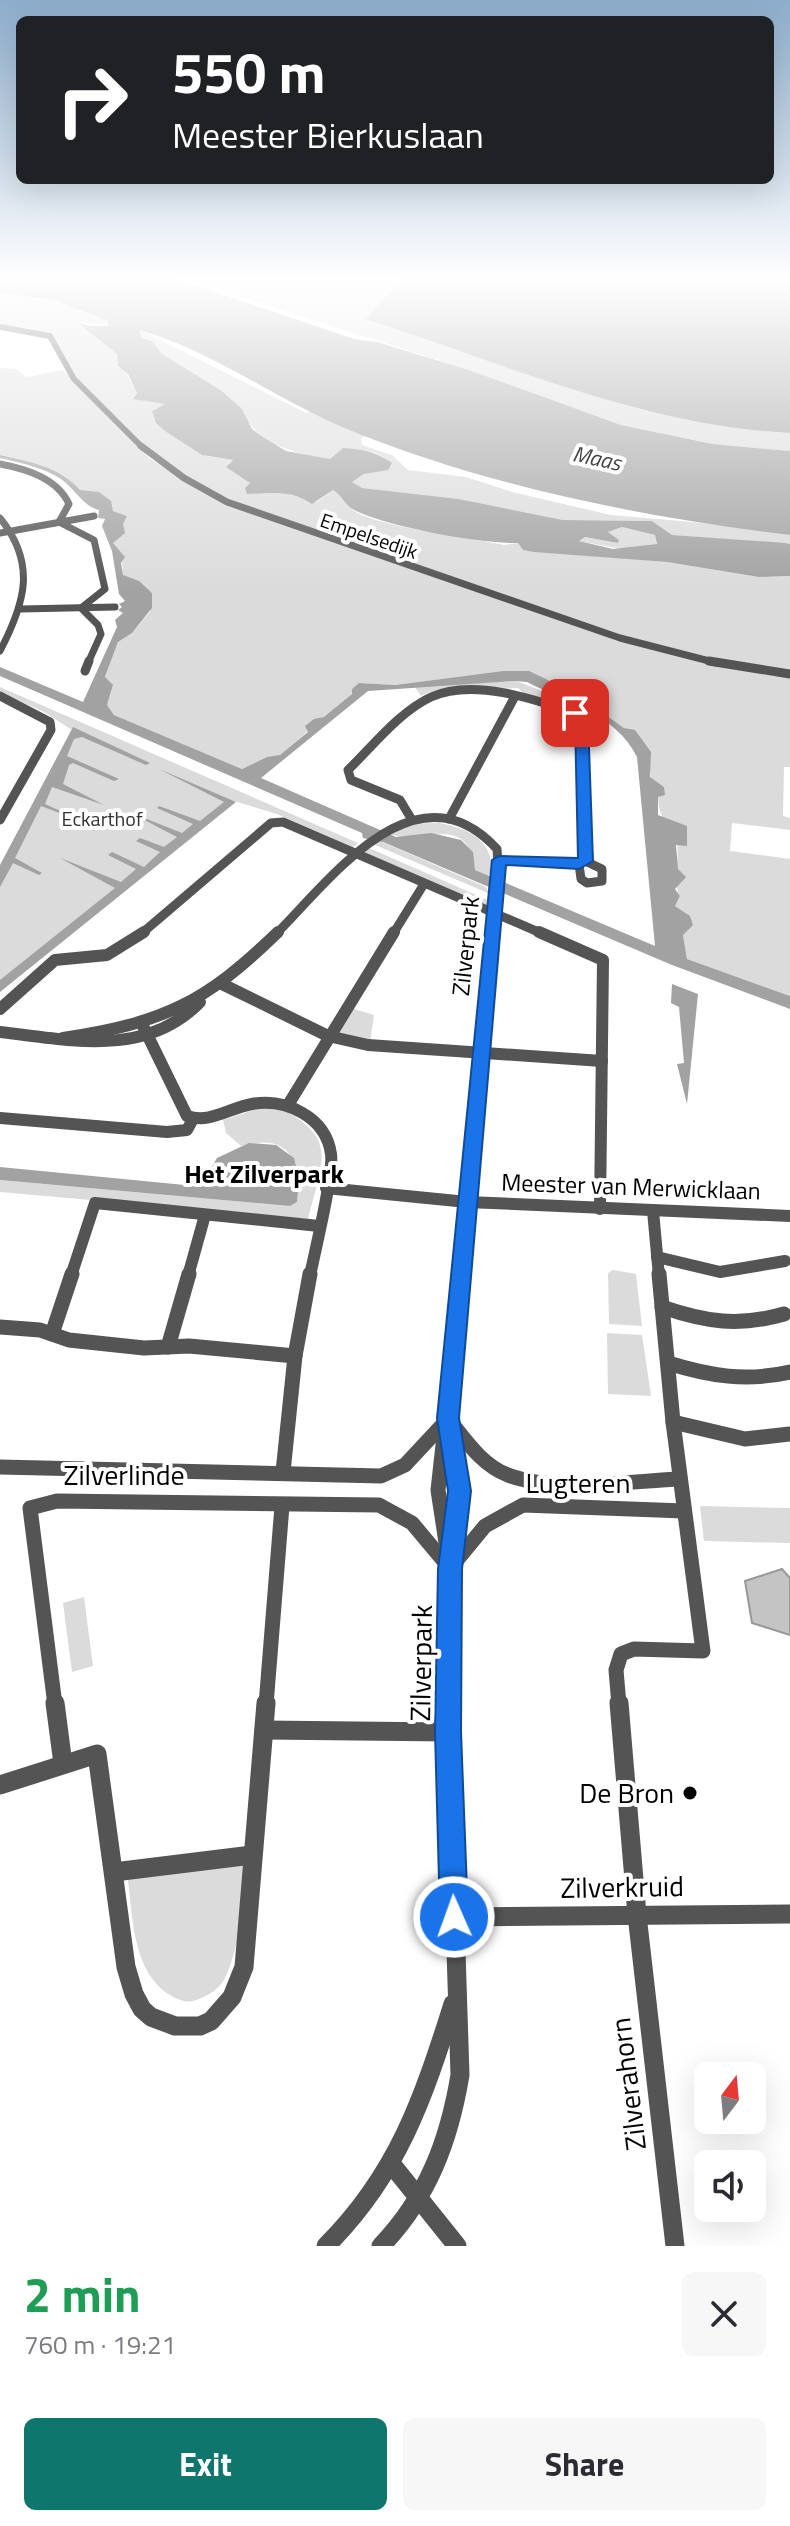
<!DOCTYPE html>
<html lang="en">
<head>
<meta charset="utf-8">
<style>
	body { margin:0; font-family:"Titillium Web",sans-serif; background:#f7f7f7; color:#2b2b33; height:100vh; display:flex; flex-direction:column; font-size:30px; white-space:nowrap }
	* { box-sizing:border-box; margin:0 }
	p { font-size:26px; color:#7c7c81 }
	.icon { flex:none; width:44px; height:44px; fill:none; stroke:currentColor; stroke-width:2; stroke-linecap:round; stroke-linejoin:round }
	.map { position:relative; height:2246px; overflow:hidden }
	.drawer { display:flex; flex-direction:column; background:#fff; flex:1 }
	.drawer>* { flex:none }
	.top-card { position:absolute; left:16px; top:16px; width:758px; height:168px; border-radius:12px; box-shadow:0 8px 32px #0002; background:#202124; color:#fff; overflow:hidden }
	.needle { width:52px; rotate:16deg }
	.fabs { position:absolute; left:694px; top:2062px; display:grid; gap:16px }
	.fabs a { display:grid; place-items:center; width:72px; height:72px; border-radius:12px; background:#fff; box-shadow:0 8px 32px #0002; font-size:40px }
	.pin { position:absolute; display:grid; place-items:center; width:68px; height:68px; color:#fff; margin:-34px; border-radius:16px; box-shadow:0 4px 12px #0006 }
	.me { position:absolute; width:88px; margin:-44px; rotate:358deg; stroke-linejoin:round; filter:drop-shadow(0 0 6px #0008) }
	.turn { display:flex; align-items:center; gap:28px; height:168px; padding:0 24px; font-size:36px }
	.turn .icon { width:104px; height:104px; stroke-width:2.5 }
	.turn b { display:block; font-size:56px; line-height:68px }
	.round { display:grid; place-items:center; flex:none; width:84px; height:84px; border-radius:12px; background:#f7f7f7 }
	.head { display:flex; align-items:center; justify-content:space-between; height:136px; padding:0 24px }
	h1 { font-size:48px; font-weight:700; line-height:60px; color:#1e9e55 }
	.button { display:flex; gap:16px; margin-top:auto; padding:16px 24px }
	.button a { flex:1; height:92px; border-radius:12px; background:#0f766e; color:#fff; font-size:32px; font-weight:700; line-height:92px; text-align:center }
	.button a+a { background:#f7f7f7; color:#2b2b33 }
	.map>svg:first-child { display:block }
	.green { fill:#dbdbdb; fill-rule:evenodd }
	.water { fill:#a2a2a2; fill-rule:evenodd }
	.building { fill:#c4c4c4; stroke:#989898; stroke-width:2 }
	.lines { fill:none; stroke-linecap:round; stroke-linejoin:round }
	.street-far5 { stroke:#545454; stroke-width:6 }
	.street-far4 { stroke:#545454; stroke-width:7 }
	.street-far3 { stroke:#545454; stroke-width:9 }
	.street-far2 { stroke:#545454; stroke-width:12 }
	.street-far1 { stroke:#545454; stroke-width:15 }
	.street { stroke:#545454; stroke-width:19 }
	.route { fill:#1a73e8; stroke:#114b97; stroke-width:2 }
	.poi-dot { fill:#000; stroke:#fff; stroke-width:3 }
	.labels { text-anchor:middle; stroke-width:8; stroke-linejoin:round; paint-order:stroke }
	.far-street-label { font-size:20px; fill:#000; stroke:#fff }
	.far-park-label { font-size:20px; fill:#323232; stroke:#fff }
	.far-water-label { font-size:22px; font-style:italic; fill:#434343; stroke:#fff }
	.street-label { font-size:24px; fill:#000; stroke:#fff }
	.neighbourhood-label { font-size:26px; font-weight:bold; fill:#000; stroke:#fff }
	.near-street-label { font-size:28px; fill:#000; stroke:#fff }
	.near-poi-label { font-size:28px; fill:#000; stroke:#fff; text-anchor:end }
</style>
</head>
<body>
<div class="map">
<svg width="790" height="2246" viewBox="0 0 790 2246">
	<rect width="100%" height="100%" fill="#fff"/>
	<!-- green -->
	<g class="green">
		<path d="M177,276h21l10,7 17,-3 -6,-4h185l-37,43c136,45 278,107 423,114v18l-77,-7 -92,-19 -152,-55z"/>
		<path d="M0,293l53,7 54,20 3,6 -31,-4 36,30 22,41 -4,5 30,5 2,3 -10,3 38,39 13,8 27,4 -5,4 22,19 -3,11 31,-3 39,11 16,-12c9,5 10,12 17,18 19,18 123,30 154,37l14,-2 5,7 144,12 93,15 30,-1v96l-52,-6 -112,-28 -400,-138 -73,-44 -73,-73 -25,-45 -19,-9 -36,-3z"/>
		<path d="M138,329l168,84 4,-2 57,25 -6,2 1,7 30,10 16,15 58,7 46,15 99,23 105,9 74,11v9l-118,-9 -20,-14 -89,-1 -104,-21 -97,-11 -11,-6 37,-22 -13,-7 -32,-5 -13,11c-22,-3 -45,-8 -64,-20 -20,-12 -25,-36 -45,-49 -22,-14 -73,-36 -83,-61z"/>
		<path d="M0,368l16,1 10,8 37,-7 86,88 47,30 428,154 166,34v91h-6l-1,49 7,2v12l-58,-7 -2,28 60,8v137l-103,-37 -4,-24 6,-19 -14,-10 5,-10c-8,-12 0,-41 -3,-53 -5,-20 -18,-19 -19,-46l6,-2v-8l-13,-7 -2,-23 -14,-26 -11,-3 -24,-17 -41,-19 -11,-12 -44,-9 -109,14 -36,-2c-7,12 -21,28 -35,34 -8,4 -11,3 -18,9l2,5 -28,25 -13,1 -25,12 -128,-54 -7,-10 6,-19 -8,-8 13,-36 14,-9 18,-21 2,-19 -29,-18 -1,-16 -9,-16 14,-27 -14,-5c-11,-27 -14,-11 -33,-21 -5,-3 -9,-10 -14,-13 -21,-14 -43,-17 -66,-22z"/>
		<polygon points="622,527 655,535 657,545 621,549 579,541 585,537 618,543 619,540 608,532"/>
		<polygon points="516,681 573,703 604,723 525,695 518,688 429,692 421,696 414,686"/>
		<polygon points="0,687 358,843 353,847 277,814 234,801 0,986 0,870 72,730 44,712 0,692"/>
		<path d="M439,823c47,8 59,30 51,71l-117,-50c23,-16 41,-22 66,-21zM390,834c32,14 77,-25 85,36l13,6 3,-5 -3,20 -2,-4 -104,-45z"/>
		<polygon points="369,848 490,901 489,907 365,853"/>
		<polygon points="351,1008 374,1015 370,1042 335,1035"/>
		<path d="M278,1107c62,31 44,55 30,112l-308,-27v-12l289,26 8,-4c4,-41 -7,-70 -56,-56l-15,-13 -3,-13 37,-12z"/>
		<polygon points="613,1270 636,1274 642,1326 609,1324 608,1273"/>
		<polygon points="607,1333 642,1335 651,1396 608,1394"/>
		<polygon points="700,1506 790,1508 790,1543 704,1541"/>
		<polygon points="84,1597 93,1666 72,1672 63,1603"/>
		<path d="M245,1856c-4,37 -2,80 -17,115 -6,17 -18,25 -35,30 -8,2 -16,-2 -23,-6 -39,-24 -37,-82 -43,-122z"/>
	</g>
	<!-- water -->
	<g class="water">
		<path d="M0,276h168l186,63 23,3 92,28 152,55 92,19 77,7v84c-149,-18 -304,-49 -443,-106 -70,-29 -136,-79 -208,-99l3,8 11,4 9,12 60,37 20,18 10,20 11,8 23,14 44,8 13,-11c18,1 34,4 49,15l-4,7 -24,4 -12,8 10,6 97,11 104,21 89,1 20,14 113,8 5,1v32l-31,1 -92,-15 -133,-10 -11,-2 -5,-7c-37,1 -130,-16 -164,-33 -10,-5 -11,-14 -21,-20l-21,14c-20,-14 -40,-11 -65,-10l-2,-6 5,-5 -24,-16 7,-7 -31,-5 -37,-24 -9,-8 -4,-12 13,-7 -32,-5 4,-6 -9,-19 -10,-8 -1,-12 -40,-32 12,4h20l-2,-6 -54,-20 -53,-7zM622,527l33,8 2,9 -44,5 -34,-8 6,-4 33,6 1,-3 -11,-8z"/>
		<path d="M404,276h386v157c-143,-6 -289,-70 -424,-114z"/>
		<path d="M0,455c31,7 59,11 80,35l19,2 12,9 2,10 14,5 -4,8 2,9 -12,10 12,14 -4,6 2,12 16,6 13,12v15l-20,25 -14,9 -13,35 8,8 -6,20 7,10 128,54 25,-12 13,-2 28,-23 -3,-6 9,-7 10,-2 28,-23v-5l7,-6 36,2 108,-14h26l19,9 11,12 41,19 24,17 11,2 16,22 -1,25 14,10 1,8 -7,2v18l29,11v20l-11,-1 2,24 8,8 -11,12 5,7 -5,10 15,10 3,9 -10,10 4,24 103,37v13l-118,-44 -289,-123 -20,-4 -1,-5 -362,-157v-9l83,35 34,-75 -2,-7 8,-7 -5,-3 4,-3 -3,-3 6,-3 -6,-7 -7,-43 -10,-25 3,-7 -7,-1 1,-8c-16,-4 -24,-21 -38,-31 -19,-12 -40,-16 -61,-21zM515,681l12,1c39,20 89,32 110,75l18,189 -180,-76 -2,-18 -12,-12 -30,-7 -35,4 -135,-59 107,-87z"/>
		<polygon points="73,727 150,763 146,765 82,737 74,739 67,756 119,779 114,781 73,763 69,765 63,784 104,805 52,787 45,804 91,825 41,806 15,858 42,873 39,875 13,863 0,887 0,865"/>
		<polygon points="159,769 236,802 0,992 0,980 115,888 60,858 121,882 136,869 108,855 112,852 144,867 160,852 136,841 140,838 164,847 177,837 129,812 182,833 193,824 157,808 159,806 200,821 224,802"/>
		<polygon points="672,984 698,994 687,1104 677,1064 684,1063 679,1007 671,1003"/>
		<polygon points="249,1143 276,1145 294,1158 299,1179 297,1202 290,1206 0,1180 0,1167 195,1186 202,1184 217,1158"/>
	</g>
	<!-- building -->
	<polygon class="building" points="782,1569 790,1578 790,1635 752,1623 745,1581"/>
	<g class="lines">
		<!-- street-far5 -->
		<polyline class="street-far5" points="0,327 50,336 74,379 143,448"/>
		<!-- street-far4 -->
		<g class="street-far4">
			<polyline points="141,446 184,478 227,502 620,638 717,663"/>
			<path d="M0,464c26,5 57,14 69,40l-10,18 35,18 11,49 -24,19 17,17 3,9 -13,29"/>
			<path d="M0,518c37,46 25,85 0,133"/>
			<polyline points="0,533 94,516"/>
			<polyline points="21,609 115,607"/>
		</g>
		<!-- street-far3 -->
		<g class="street-far3">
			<polyline points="709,661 790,674"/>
			<polyline points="85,671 89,661"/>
			<polyline points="0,696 50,722 51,730 0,820"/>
			<polyline points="449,819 514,698"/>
			<path d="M412,820l-12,-20 -49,-20 -3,-10c25,-24 51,-58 83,-73 42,-19 103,2 144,16l7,6 3,142 -6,3 -80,-4"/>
			<polyline points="579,864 581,879 587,883 602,881 602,869 585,861"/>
			<polyline points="141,934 271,823 283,822 543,934"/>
			<path d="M276,934c55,-55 140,-173 221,-85l2,31 -5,54"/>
			<polyline points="393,934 424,884"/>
		</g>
		<!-- street-far2 -->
		<g class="street-far2">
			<polyline points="539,932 603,960 600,1209"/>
			<polyline points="220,983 328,1036 368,1045 602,1061"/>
			<polyline points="0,1009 55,960 107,955 144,932"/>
			<path d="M142,1024l45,92c23,8 42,-8 65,-12 34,-6 74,13 79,50 3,21 -16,96 -21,122"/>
			<path d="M0,1032c70,8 146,26 200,-30"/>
			<path d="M63,1038c100,-15 142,-35 215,-106"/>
			<polyline points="288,1105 394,932"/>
			<polyline points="0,1118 167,1132 187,1130 193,1119"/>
			<polyline points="326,1188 467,1202 790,1216"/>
			<polyline points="653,1211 659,1276"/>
			<polyline points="657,1257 720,1272 785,1261"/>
			<polyline points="71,1276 95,1203 319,1226"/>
			<polyline points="188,1276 205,1215"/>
			<polyline points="462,1276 494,932"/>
		</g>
		<!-- street-far1 -->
		<g class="street-far1">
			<path d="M662,1307c44,15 77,20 122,7"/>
			<polyline points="0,1327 40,1330 69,1340 144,1348 189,1346 295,1356"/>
			<polyline points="52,1334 72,1274"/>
			<polyline points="168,1347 189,1274"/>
			<path d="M668,1363c42,13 78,19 122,9"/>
			<path d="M450,1421c16,20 33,45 58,54 46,18 123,6 172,4"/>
			<polyline points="673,1422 745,1439 790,1434"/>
			<polyline points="0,1467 381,1476 405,1465 446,1421"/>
			<polyline points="283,1472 295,1356 310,1274"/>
			<polyline points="452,1566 485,1526 523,1505 684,1511"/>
			<polyline points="450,1569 438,1490 462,1274"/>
			<polyline points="55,1705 30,1508 57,1501 379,1505 412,1523 448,1566"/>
			<polyline points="266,1705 282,1506"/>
			<polyline points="448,1705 450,1569 459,1491 450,1433"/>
			<polyline points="619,1705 616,1670 621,1654 634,1649 703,1651 673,1422 659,1274"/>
		</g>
		<!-- street -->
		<g class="street">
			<polyline points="55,1703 63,1764"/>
			<polyline points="619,1703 637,1915 675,2246"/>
			<polyline points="264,1730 448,1732"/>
			<polyline points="0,1785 97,1754 126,1967 134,1994 142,2009 151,2017 175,2026 200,2026 211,2021 232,1997 244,1967 266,1703"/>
			<polyline points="114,1872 252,1855"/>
			<polyline points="454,1917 790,1914"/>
			<polyline points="393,2166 457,2246"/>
			<path d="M326,2246c72,-72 97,-147 127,-242"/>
			<path d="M381,2246c47,-49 68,-105 79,-171l-12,-372"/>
		</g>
	</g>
	<!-- sky -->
	<linearGradient id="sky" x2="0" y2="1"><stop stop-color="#8cadcc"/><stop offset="0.47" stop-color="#fff"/><stop offset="1" stop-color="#fff" stop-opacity="0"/></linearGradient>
	<rect width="790" height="591" fill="url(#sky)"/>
	<!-- route -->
	<polygon class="route" points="575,709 588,719 593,861 579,869 506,865 459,1418 471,1491 462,1569 461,1732 468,1917 464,1927 454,1931 444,1927 440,1917 435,1732 438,1569 448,1491 437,1418 492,860 499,856 578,858 575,720 569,713"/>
	<!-- markers -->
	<circle class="poi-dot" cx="690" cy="1793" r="8"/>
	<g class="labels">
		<!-- far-street labels -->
		<g class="far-street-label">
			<text transform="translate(369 536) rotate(19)" y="7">Empelsedijk</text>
		</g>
		<!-- far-park labels -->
		<g class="far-park-label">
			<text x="102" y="826">Eckarthof</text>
		</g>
		<!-- far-water labels -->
		<g class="far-water-label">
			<text transform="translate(597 458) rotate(12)" y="8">Maas</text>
		</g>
		<!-- street labels -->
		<g class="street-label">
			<text transform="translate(466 946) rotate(-84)" y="8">Zilverpark</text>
			<text transform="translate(631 1187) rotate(2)" y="8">Meester van Merwicklaan</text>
		</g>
		<!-- neighbourhood labels -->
		<g class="neighbourhood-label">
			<text x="264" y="1183">Het Zilverpark</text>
		</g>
		<!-- near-street labels -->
		<g class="near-street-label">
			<text x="124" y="1485">Zilverlinde</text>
			<text x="578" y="1493">Lugteren</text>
			<text transform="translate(421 1663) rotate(-89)" y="10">Zilverpark</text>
			<text transform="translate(622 1887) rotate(-1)" y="10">Zilverkruid</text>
			<text transform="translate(628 2084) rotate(-97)" y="10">Zilverahorn</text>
		</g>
		<!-- near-poi labels -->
		<g class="near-poi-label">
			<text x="674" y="1803">De Bron</text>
		</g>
	</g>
</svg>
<div class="fabs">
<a><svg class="needle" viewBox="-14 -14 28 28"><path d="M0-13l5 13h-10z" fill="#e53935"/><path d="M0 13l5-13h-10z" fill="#7c7c81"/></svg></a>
<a><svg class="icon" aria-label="sound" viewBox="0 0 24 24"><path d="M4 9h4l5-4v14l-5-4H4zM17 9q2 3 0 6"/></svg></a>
</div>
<div class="pin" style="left:575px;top:713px;background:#d93025"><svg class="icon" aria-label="arrive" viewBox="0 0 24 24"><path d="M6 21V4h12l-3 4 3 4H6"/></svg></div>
<svg class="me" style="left:454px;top:1917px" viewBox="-20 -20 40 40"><circle r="17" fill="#1a73e8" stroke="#fff" stroke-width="3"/><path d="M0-11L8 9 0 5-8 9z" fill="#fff"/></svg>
<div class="top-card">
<div class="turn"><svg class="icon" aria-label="right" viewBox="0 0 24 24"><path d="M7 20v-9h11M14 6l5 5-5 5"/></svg><div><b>550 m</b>Meester Bierkuslaan</div></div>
</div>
</div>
<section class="drawer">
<div class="head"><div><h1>2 min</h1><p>760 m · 19:21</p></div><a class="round"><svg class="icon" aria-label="close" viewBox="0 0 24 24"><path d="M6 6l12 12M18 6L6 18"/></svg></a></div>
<div class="button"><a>Exit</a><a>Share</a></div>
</section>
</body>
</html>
